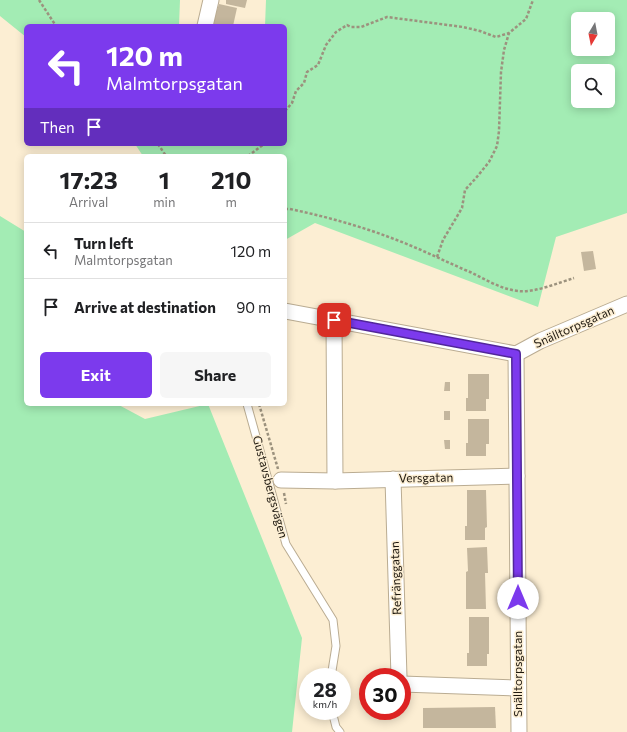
<!DOCTYPE html>
<html lang="en">
<head>
<meta charset="utf-8">
<style>
	body { margin:0; font-family:Commissioner,sans-serif; background:#f6f6f6; color:#202124; height:100vh; display:flex; flex-direction:column; font-size:15px; white-space:nowrap }
	* { box-sizing:border-box; margin:0 }
	p { font-size:13px; color:#757577 }
	.icon { flex:none; width:22px; height:22px; fill:none; stroke:currentColor; stroke-width:2; stroke-linecap:round; stroke-linejoin:round }
	.map { position:relative; flex:1; overflow:hidden }
	.details { position:absolute; left:24px; top:154px; width:263px; height:252px; display:flex; flex-direction:column; background:#fff; border-radius:6px; box-shadow:0 2px 10px #0003 }
	.details>* { flex:none }
	.banner { position:absolute; left:24px; top:24px; width:263px; height:122px; border-radius:6px; box-shadow:0 2px 10px #0003; background:#7c3aed; color:#fff; overflow:hidden }
	.needle { width:26px; rotate:190deg }
	.controls { position:absolute; left:571px; top:12px; display:grid; gap:8px }
	.controls a { display:grid; place-items:center; width:44px; height:44px; border-radius:6px; background:#fff; box-shadow:0 2px 10px #0003; font-size:20px }
	.speed { position:absolute; left:299px; top:668px; display:flex; gap:8px; font-size:20px; font-weight:700; text-align:center }
	.speed>* { display:grid; place-content:center; width:52px; height:52px; border-radius:50%; background:#fff; box-shadow:0 2px 10px #0003; line-height:1 }
	.speed small { font-size:10px; font-weight:400 }
	.speed .limit { border:6px solid #d22; background:#fff; color:#111 }
	.pin { position:absolute; display:grid; place-items:center; width:34px; height:34px; color:#fff; margin:-17px; border-radius:8px; box-shadow:0 2px 6px #0006 }
	.me { position:absolute; width:44px; margin:-22px; rotate:0deg; stroke-linejoin:round; filter:drop-shadow(0 0 3px #0008) }
	.turn { display:flex; align-items:center; gap:14px; height:84px; padding:0 16px; font-size:18px }
	.turn .icon { width:52px; height:52px; stroke-width:2.5 }
	.turn b { display:block; font-size:28px; line-height:34px }
	.then { display:flex; align-items:center; height:38px; padding:0 16px; background:#0003; gap:8px; font-size:15px }
	.eta { display:flex; justify-content:space-evenly; align-items:center; height:68px; text-align:center }
	.eta b { font-size:24px; font-weight:700; line-height:28px }
	.cta { display:flex; gap:8px; margin-top:auto; padding:8px 16px }
	.cta a { flex:1; height:46px; border-radius:6px; background:#7c3aed; color:#fff; font-size:16px; font-weight:700; line-height:46px; text-align:center }
	.cta a+a { background:#f6f6f6; color:#202124 }
	ul { padding:0; list-style:none }
	li { display:flex; align-items:center; gap:12px; height:56px; padding:0 16px; border-top:1px solid #e0e0e0 }
	li div { flex:1 }
	li b { display:block; font-size:15px }
	li em { font-style:normal }
	.map>svg:first-child { display:block }
	.green { fill:#a3ecb4; fill-rule:evenodd }
	.building { fill:#c4b69d }
	.lines { fill:none; stroke-linecap:round; stroke-linejoin:round }
	.lane-casing { stroke:#baac92; stroke-width:9 }
	.street-casing { stroke:#baac92; stroke-width:17 }
	.path { stroke:#9c927e; stroke-width:2.5; stroke-dasharray:3 2; stroke-linecap:butt }
	.lane { stroke:#fff; stroke-width:7 }
	.street { stroke:#fff; stroke-width:15 }
	.route-casing { stroke:#51269a; stroke-width:10 }
	.route { stroke:#7c3aed; stroke-width:7 }
	.labels { text-anchor:middle; stroke-width:3; stroke-linejoin:round; paint-order:stroke }
	.street-label { font-size:12px; fill:#1e180f; stroke:#fceed3 }
</style>
</head>
<body>
<div class="map">
<svg width="627" height="732" viewBox="0 0 627 732">
	<rect width="100%" height="100%" fill="#fceed3"/>
	<!-- green -->
	<g class="green">
		<polygon points="0,0 180,0 179,26 26,26 26,37 0,16"/>
		<path d="M266,0h361v213l-71,24 -18,70 -223,-84 -30,17v-84h-142l-8,-12h150v-118h-20zM578,19h30v30h-30zM578,71h30v30h-30z"/>
		<polygon points="0,216 26,232 26,404 117,404 145,419 208,404 302,638 292,732 0,732"/>
	</g>
	<!-- building -->
	<g class="building">
		<polygon points="226,0 247,0 245,8 226,4"/>
		<polygon points="219,4 237,8 233,26 213,26 212,25"/>
		<polygon points="593,251 596,269 584,271 581,252"/>
		<polygon points="468,374 489,374 489,399 486,399 486,411 466,411 466,398 468,398"/>
		<polygon points="445,382 450,382 450,391 444,391"/>
		<rect x="444" y="411" width="6" height="9"/>
		<polygon points="468,419 489,419 489,444 486,444 486,456 466,456 466,443 468,443"/>
		<polygon points="444,440 450,440 450,449 445,449"/>
		<polygon points="467,490 486,490 487,527 485,528 485,540 465,540 465,526 467,526"/>
		<polygon points="487,547 488,573 485,573 486,609 466,609 466,572 468,571 467,548"/>
		<polygon points="469,617 489,617 489,654 487,654 487,666 467,666 467,653 469,653"/>
		<polygon points="495,707 496,728 423,728 423,708"/>
	</g>
	<g class="lines">
		<!-- lane casing -->
		<g class="lane-casing">
			<g id="lane">
				<polyline points="247,404 286,544 333,620 336,646 331,677"/>
				<polyline points="332,711 336,727 340,732"/>
			</g>
		</g>
		<!-- street casing -->
		<g class="street-casing">
			<g id="street">
				<polyline points="205,26 211,0"/>
				<polyline points="285,311 516,354"/>
				<polyline points="334,320 335,481"/>
				<polyline points="516,354 519,732"/>
				<polyline points="516,354 540,341 627,304"/>
				<polyline points="393,479 399,677"/>
				<polyline points="281,480 335,481 517,476"/>
				<polyline points="402,684 518,688"/>
			</g>
		</g>
		<!-- path -->
		<g class="path">
			<polyline points="39,0 56,26"/>
			<polyline points="285,111 292,103 296,91 304,83 307,72 318,65 326,45 336,32 347,25 351,27 361,27 387,17 463,27 480,31 496,37 509,33 526,19 533,0"/>
			<polyline points="158,144 166,156"/>
			<polyline points="248,156 264,144"/>
			<path d="M285,209h5c43,9 84,21 124,38 19,8 37,17 56,25 15,7 30,17 48,19 16,2 40,-8 56,-13"/>
			<polyline points="437,257 443,240 462,208 465,190 476,178 489,162 497,146 499,131 501,72 504,50 509,33"/>
			<polyline points="259,404 278,469"/>
			<polyline points="284,493 286,504"/>
		</g>
		<!-- lane -->
		<use href="#lane" class="lane"/>
		<!-- street -->
		<use href="#street" class="street"/>
	</g>
	<g class="lines">
		<!-- route casing -->
		<g class="route-casing">
			<polyline id="route" points="334,320 516,354 518,598"/>
		</g>
		<!-- route -->
		<use href="#route" class="route"/>
	</g>
	<g class="labels">
		<!-- street labels -->
		<g class="street-label">
			<text transform="translate(574 327) rotate(-24)" y="4">Snälltorpsgatan</text>
			<text transform="translate(426 478) rotate(-1)" y="4">Versgatan</text>
			<text transform="translate(270 487) rotate(75)" y="4">Gustavsbergsvägen</text>
			<text transform="translate(396 578) rotate(-92)" y="4">Refränggatan</text>
			<text transform="translate(518 674) rotate(-90)" y="4">Snälltorpsgatan</text>
		</g>
	</g>
</svg>
<div class="controls">
<a><svg class="needle" viewBox="-14 -14 28 28"><path d="M0-13l5 13h-10z" fill="#e53935"/><path d="M0 13l5-13h-10z" fill="#757577"/></svg></a>
<a><svg class="icon" aria-label="search" viewBox="0 0 24 24"><circle cx="10" cy="10" r="6"/><path d="M15 15l6 6"/></svg></a>
</div>
<div class="speed"><div>28<small>km/h</small></div><div class="limit">30</div></div>
<div class="pin" style="left:334px;top:320px;background:#d93025"><svg class="icon" aria-label="arrive" viewBox="0 0 24 24"><path d="M6 21V4h12l-3 4 3 4H6"/></svg></div>
<svg class="me" style="left:518px;top:598px" viewBox="-20 -20 40 40"><circle r="19" fill="#fff"/><path d="M0-13L10 11 0 6-10 11z" fill="#7c3aed"/></svg>
<div class="banner">
<div class="turn"><svg class="icon" aria-label="left" viewBox="0 0 24 24"><path d="M17 20v-9H6M10 6l-5 5 5 5"/></svg><div><b>120 m</b>Malmtorpsgatan</div></div>
<div class="then">Then<svg class="icon" aria-label="arrive" viewBox="0 0 24 24"><path d="M6 21V4h12l-3 4 3 4H6"/></svg></div>
</div>
<section class="details">
<div class="eta">
<div><b>17:23</b><p>Arrival</p></div>
<div><b>1</b><p>min</p></div>
<div><b>210</b><p>m</p></div>
</div>
<ul>
<li><svg class="icon" aria-label="left" viewBox="0 0 24 24"><path d="M17 20v-9H6M10 6l-5 5 5 5"/></svg><div><b>Turn left</b><p>Malmtorpsgatan</p></div><em>120 m</em></li>
<li><svg class="icon" aria-label="arrive" viewBox="0 0 24 24"><path d="M6 21V4h12l-3 4 3 4H6"/></svg><div><b>Arrive at destination</b></div><em>90 m</em></li>
</ul>
<div class="cta"><a>Exit</a><a>Share</a></div>
</section>
</div>
</body>
</html>
